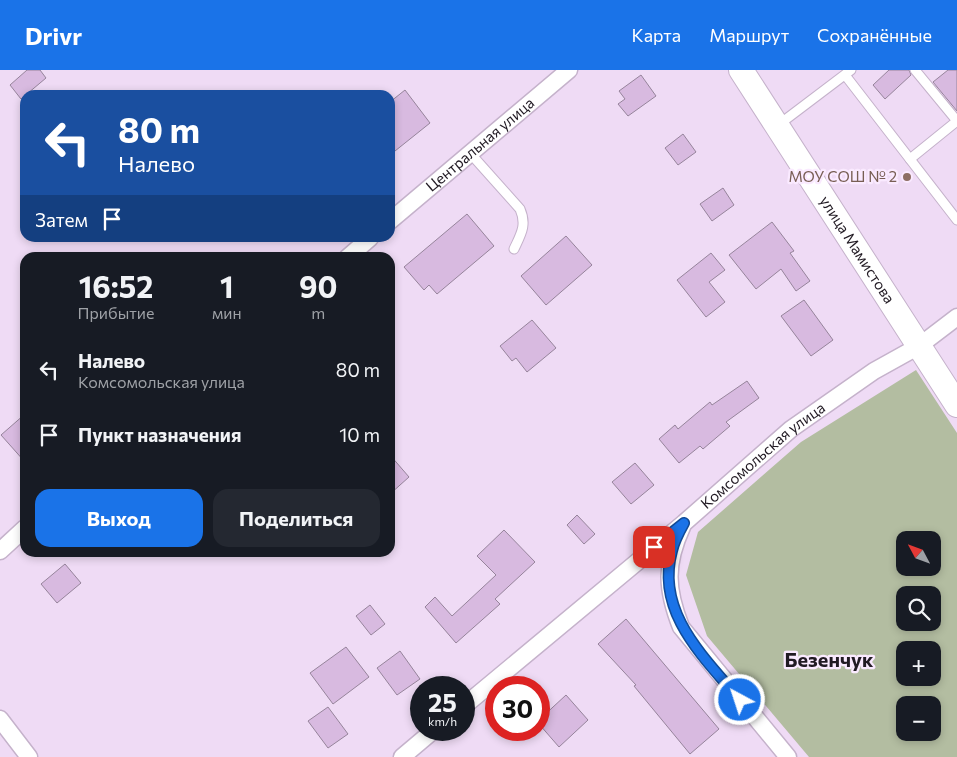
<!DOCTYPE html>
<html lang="ru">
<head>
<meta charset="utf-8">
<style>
	body { margin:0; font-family:Commissioner,sans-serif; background:#242831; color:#f1f3f6; height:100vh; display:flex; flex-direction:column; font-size:19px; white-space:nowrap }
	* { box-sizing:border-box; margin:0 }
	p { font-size:16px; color:#9ea1a6 }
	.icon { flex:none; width:28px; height:28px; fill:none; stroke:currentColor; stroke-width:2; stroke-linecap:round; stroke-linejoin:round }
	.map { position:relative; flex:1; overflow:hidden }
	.side { position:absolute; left:20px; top:182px; width:375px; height:305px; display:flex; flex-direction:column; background:#171b24; border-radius:15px; box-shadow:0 2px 8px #0003 }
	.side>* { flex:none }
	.guide { position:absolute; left:20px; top:20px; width:375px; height:152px; border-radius:15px; box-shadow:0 2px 8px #0003; background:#1a4fa0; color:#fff; overflow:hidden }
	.needle { width:32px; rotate:311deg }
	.buttons { position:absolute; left:896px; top:461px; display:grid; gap:10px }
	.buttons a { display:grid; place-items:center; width:45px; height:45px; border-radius:10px; background:#171b24; box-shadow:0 2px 8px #0003; font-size:25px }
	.speed { position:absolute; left:410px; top:606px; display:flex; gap:10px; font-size:25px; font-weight:700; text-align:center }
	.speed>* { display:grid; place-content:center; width:65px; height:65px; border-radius:50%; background:#171b24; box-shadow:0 2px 8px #0003; line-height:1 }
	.speed small { font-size:12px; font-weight:400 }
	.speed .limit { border:8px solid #d22; background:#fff; color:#111 }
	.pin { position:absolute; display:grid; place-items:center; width:42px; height:42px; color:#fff; margin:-21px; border-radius:10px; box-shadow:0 2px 8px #0006 }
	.me { position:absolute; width:55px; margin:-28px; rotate:320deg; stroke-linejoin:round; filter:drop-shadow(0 0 4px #0008) }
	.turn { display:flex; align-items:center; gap:18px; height:105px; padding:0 15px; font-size:22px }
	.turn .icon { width:65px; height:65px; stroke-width:2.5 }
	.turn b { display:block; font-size:35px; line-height:42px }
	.then { display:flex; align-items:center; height:48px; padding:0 15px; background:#0003; gap:10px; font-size:19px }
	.eta { display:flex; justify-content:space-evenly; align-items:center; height:85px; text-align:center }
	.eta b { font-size:30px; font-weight:700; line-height:35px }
	.button { display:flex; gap:10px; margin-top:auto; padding:10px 15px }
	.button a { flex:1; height:58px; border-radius:15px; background:#1a73e8; color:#fff; font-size:20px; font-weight:700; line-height:58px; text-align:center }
	.button a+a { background:#242831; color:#f1f3f6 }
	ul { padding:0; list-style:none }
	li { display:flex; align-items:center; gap:15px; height:65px; padding:0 15px }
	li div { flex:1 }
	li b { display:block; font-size:19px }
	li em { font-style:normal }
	header { display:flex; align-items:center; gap:30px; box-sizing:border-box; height:70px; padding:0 25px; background:#1a73e8; color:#fff }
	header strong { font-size:24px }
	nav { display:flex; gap:28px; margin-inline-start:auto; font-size:18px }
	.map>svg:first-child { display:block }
	.green { fill:#b3bda1; fill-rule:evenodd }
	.building { fill:#d8bae0; stroke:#96849b }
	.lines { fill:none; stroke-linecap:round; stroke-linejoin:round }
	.lane-casing { stroke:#c5b2cb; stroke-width:11 }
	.street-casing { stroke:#c5b2cb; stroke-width:19 }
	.secondary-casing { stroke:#c5b2cb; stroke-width:26 }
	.lane { stroke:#fff; stroke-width:9 }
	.street { stroke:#fff; stroke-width:16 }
	.secondary { stroke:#fff; stroke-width:24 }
	.route-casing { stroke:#114b97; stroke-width:12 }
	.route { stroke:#1a73e8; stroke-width:9 }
	.education-dot { fill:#8d6e63; stroke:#faeaff; stroke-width:2 }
	.labels { text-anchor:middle; stroke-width:4.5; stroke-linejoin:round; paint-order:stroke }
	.street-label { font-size:15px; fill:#211a23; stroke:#faeaff }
	.education-label { font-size:15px; fill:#785e54; stroke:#faeaff; text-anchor:end }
	.district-label { font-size:20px; font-weight:bold; fill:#211a23; stroke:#faeaff }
</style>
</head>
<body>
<header>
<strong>Drivr</strong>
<nav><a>Карта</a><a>Маршрут</a><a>Сохранённые</a></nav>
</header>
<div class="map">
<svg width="957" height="687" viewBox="0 0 957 687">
	<rect width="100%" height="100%" fill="#efdbf5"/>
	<!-- green -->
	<path class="green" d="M916,300l41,63v324h-148l-102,-121 -21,-61 12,-43 103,-90zM905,470h27v28h-27zM905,525h27v27h-27zM905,580h27v28h-27zM905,635h27v27h-27z"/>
	<!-- building -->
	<g class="building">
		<polygon points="27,0 40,0 46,8 21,29 10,15"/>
		<polygon points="889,0 909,0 911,5 885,29 873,15"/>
		<polygon points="948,0 957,0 957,41 933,12"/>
		<polygon points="641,5 656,26 628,46 618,34 625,29 619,21"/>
		<polygon points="405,20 430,53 390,85 390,32"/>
		<polygon points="683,64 696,82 678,95 665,78"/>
		<polygon points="723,118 734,135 712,151 700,134"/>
		<polygon points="467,144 494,176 437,224 429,215 424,220 404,197"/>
		<polygon points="772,152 794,181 790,183 810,211 796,221 781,199 756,219 729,185"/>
		<polygon points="566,166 592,195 546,235 521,206"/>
		<polygon points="711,183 725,200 709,212 725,232 706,247 677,210"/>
		<polygon points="804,230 833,270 811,286 781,246"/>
		<polygon points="532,250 556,278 527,302 516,288 512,291 500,276"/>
		<polygon points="747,311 759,328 726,352 730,356 703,379 700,376 679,393 659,369 675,355 678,359 710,332 712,335"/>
		<polygon points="25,344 25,392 1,365"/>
		<polygon points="390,385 409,407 390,424"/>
		<polygon points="635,393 654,415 631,434 612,412"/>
		<polygon points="577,445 595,464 584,474 567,455"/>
		<polygon points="504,460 535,492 495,529 500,534 456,573 425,537 435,527 452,546 496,505 477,486"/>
		<polygon points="65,494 81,513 57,533 41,514"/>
		<polygon points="370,535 385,554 371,565 356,546"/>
		<polygon points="626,549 719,659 690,684 634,616 636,615 598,574"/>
		<polygon points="346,577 369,607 333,634 310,603"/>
		<polygon points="400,581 420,609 397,625 377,598"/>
		<polygon points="566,625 588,650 559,677 539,654 539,650"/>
		<polygon points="328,637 348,664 328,678 308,651"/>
	</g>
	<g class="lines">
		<!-- lane casing -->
		<g class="lane-casing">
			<g id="lane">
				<polyline points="845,5 957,150"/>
				<polyline points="777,56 851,0"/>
				<path d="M470,83l50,56c7,16 1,25 -6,40"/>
				<polyline points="910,89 957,51 915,0"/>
			</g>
		</g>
		<!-- street casing -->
		<g class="street-casing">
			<g id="street">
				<path id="s1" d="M390,151l179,-151"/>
				<polyline points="347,188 370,168"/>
				<path d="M682,457c-17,37 -16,62 -1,100l107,130"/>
				<polyline points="0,481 25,458"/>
				<path id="s2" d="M464,636l220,-183 107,-94 83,-58 45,-25 38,-29"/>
				<polyline points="0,649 29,687"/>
				<polyline points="402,687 434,660"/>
			</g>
		</g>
		<!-- secondary casing -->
		<g class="secondary-casing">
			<g id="secondary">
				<path id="s3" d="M741,0l216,335"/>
			</g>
		</g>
		<!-- lane -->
		<use href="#lane" class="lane"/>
		<!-- street -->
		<use href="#street" class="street"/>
		<!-- secondary -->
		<use href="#secondary" class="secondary"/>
	</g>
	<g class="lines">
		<!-- route casing -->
		<g class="route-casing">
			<path id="route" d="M654,477l30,-24c-5,9 -10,18 -12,28 -17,62 33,107 68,149"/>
		</g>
		<!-- route -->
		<use href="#route" class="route"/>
	</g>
	<!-- markers -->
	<circle class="education-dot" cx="907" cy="107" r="5"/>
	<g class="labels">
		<!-- street labels -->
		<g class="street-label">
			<text dy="5" stroke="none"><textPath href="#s1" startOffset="118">Центральная улица</textPath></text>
			<text dy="5" stroke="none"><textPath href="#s3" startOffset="214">улица Мамистова</textPath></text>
			<text dy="5" stroke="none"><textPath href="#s2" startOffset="390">Комсомольская улица</textPath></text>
		</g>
		<!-- education labels -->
		<g class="education-label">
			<text x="897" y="112">МОУ СОШ № 2</text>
		</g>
		<!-- district labels -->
		<g class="district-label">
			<text x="829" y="597">Безенчук</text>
		</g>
	</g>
</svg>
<div class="buttons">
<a><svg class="needle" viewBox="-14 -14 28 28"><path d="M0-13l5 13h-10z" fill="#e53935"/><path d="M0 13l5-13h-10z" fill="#9ea1a6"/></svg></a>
<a><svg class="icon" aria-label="search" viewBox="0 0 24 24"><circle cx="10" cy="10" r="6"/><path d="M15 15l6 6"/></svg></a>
<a>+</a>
<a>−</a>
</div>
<div class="speed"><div>25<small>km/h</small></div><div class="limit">30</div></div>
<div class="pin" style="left:654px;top:477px;background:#d93025"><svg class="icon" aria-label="arrive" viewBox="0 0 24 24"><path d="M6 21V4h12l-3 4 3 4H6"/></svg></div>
<svg class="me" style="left:740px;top:630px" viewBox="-20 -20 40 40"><circle r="17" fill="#1a73e8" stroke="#fff" stroke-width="3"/><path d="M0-11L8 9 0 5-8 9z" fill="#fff"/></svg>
<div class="guide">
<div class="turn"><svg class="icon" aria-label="left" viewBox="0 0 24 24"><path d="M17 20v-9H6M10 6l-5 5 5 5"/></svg><div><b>80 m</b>Налево</div></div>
<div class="then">Затем<svg class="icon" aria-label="arrive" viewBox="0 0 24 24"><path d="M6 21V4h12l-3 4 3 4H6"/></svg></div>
</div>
<section class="side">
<div class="eta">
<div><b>16:52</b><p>Прибытие</p></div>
<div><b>1</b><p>мин</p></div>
<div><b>90</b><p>m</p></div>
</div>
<ul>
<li><svg class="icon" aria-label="left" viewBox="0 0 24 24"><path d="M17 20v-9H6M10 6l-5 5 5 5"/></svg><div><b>Налево</b><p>Комсомольская улица</p></div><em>80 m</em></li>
<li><svg class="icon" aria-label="arrive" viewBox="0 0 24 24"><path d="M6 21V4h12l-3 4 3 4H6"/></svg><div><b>Пункт назначения</b></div><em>10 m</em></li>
</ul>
<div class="button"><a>Выход</a><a>Поделиться</a></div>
</section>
</div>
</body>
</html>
